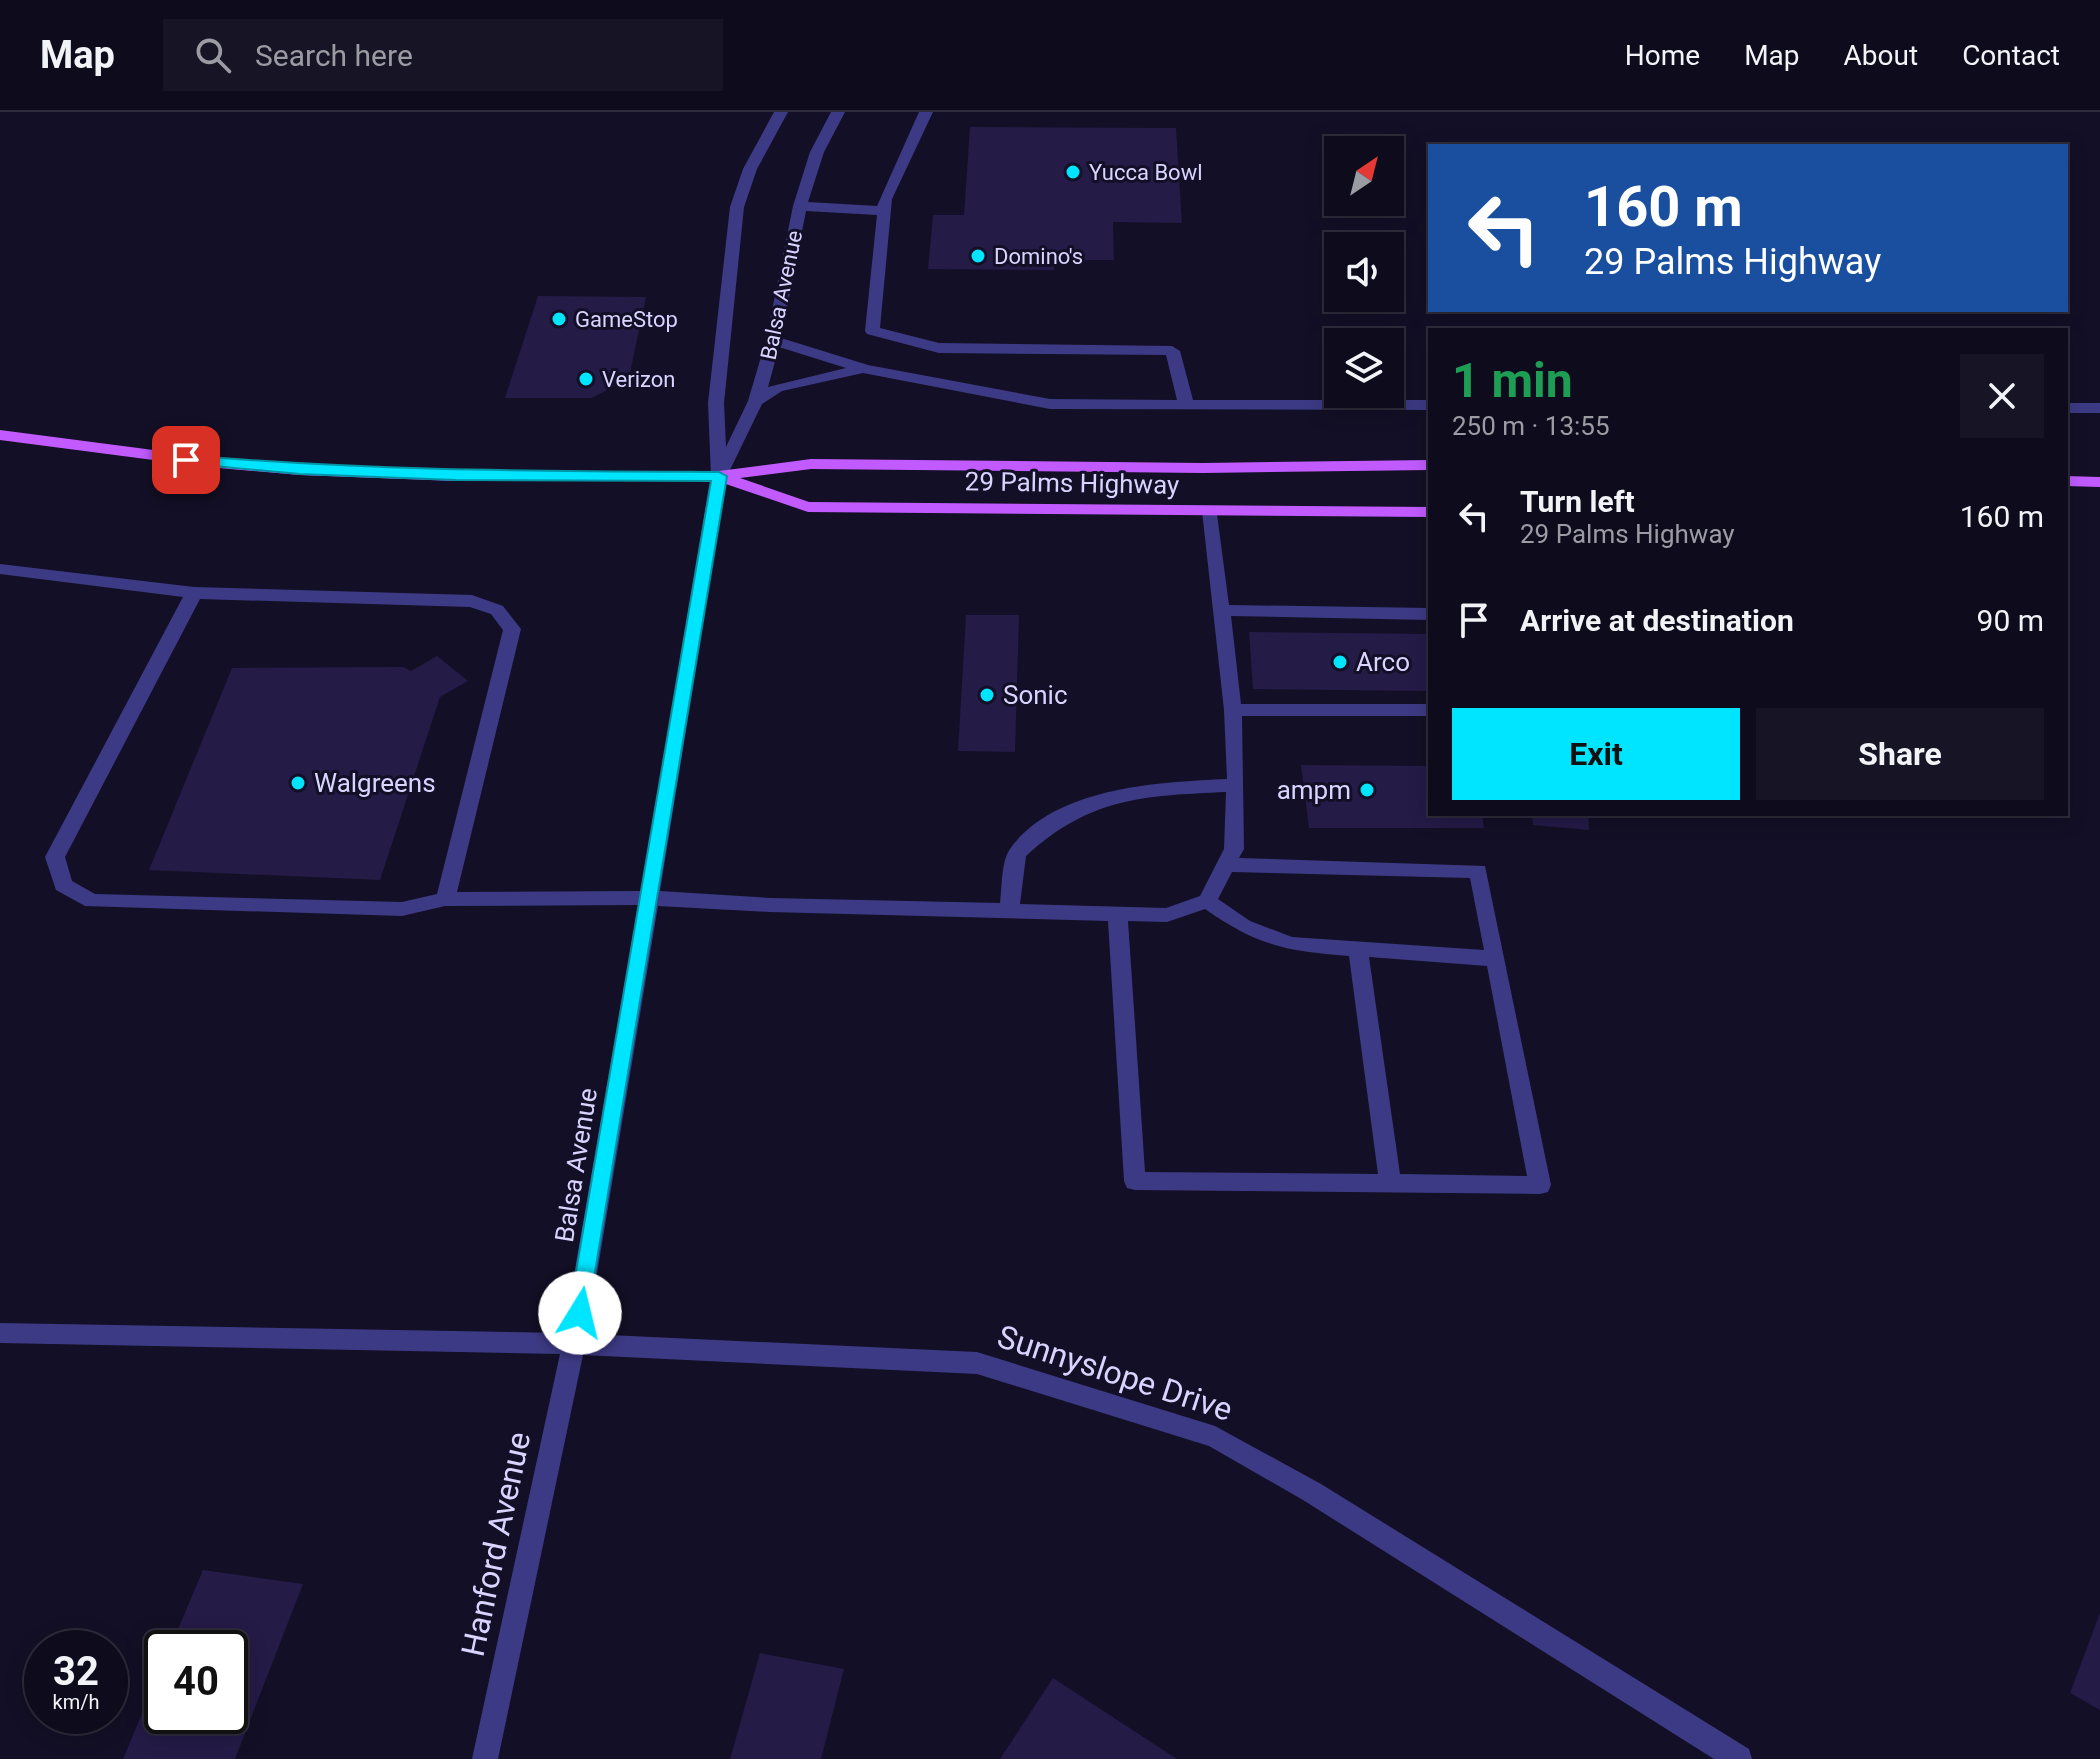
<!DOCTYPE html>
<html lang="en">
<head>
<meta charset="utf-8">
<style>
	body { margin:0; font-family:Roboto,sans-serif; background:#171425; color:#f1f3f6; height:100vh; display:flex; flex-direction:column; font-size:30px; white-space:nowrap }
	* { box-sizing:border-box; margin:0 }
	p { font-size:26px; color:#9b9ba3 }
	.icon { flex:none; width:44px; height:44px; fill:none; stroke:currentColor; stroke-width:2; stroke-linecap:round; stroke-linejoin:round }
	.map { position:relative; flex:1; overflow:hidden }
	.side { position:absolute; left:1428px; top:216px; width:640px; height:488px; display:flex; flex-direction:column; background:#0e0b1c; border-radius:0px; box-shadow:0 4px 20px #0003,0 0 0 2px #2e2b3b }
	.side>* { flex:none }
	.hud { position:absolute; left:1428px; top:32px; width:640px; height:168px; border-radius:0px; box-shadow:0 4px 20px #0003,0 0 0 2px #2e2b3b; background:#1a4fa0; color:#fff; overflow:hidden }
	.needle { width:52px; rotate:35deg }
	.fabs { position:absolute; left:1324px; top:24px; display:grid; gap:16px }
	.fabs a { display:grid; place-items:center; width:80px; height:80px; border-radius:0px; background:#0e0b1c; box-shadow:0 4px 20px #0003,0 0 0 2px #2e2b3b; font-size:40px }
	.speed { position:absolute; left:24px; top:1518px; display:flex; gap:16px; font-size:40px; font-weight:700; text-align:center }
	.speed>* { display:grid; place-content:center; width:104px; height:104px; border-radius:50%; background:#0e0b1c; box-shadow:0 4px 20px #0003,0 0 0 2px #2e2b3b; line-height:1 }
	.speed small { font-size:20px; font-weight:400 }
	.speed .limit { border:4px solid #111; border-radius:12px; background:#fff; color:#111 }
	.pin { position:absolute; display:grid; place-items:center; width:68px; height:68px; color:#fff; margin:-34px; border-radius:16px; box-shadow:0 4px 12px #0006 }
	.me { position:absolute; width:88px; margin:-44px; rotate:9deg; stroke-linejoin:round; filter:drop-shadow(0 0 6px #0008) }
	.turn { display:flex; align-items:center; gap:28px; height:168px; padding:0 24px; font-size:36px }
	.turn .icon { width:104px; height:104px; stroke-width:2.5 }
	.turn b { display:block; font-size:56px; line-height:68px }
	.round { display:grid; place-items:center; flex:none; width:84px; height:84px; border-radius:0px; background:#171425 }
	.head { display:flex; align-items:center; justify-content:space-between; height:136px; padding:0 24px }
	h1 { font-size:48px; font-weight:700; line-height:60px; color:#1e9e55 }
	.action { display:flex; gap:16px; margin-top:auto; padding:16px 24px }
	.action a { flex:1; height:92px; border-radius:0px; background:#00e5ff; color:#111; font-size:32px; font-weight:700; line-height:92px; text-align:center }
	.action a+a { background:#171425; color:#f1f3f6 }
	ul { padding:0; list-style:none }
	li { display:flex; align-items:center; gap:24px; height:104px; padding:0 24px }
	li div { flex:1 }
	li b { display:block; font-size:30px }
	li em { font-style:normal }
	header { display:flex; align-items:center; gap:48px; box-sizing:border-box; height:112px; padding:0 40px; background:#0e0b1c; border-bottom:2px solid #2e2b3b }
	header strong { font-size:38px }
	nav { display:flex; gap:44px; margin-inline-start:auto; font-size:28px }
	.search { width:560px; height:72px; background:#171425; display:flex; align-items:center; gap:20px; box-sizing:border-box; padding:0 28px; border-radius:0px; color:#9b9ba3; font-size:30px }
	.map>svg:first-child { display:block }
	.building { fill:#241b47 }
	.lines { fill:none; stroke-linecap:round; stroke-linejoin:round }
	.minor { fill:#3d3a85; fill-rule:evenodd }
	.major { fill:#c25bff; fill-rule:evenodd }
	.route { fill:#00e5ff; stroke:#0095a6; stroke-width:2 }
	.poi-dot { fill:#00e5ff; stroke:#130f26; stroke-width:3 }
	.labels { text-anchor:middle; stroke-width:6; stroke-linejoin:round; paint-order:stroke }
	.far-poi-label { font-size:22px; fill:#d9d4ff; stroke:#130f26; text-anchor:start }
	.far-street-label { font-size:22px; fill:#d9d4ff; stroke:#130f26 }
	.street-label { font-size:26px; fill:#d9d4ff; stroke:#130f26 }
	.poi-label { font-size:26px; fill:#d9d4ff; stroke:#130f26; text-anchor:start }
	.near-street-label { font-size:32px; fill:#d9d4ff; stroke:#130f26 }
</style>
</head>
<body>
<header>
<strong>Map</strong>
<div class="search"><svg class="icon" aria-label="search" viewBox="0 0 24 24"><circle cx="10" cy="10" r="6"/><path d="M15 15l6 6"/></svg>Search here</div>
<nav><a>Home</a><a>Map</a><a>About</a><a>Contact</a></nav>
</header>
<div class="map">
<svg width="2100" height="1647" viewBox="0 0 2100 1647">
	<rect width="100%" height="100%" fill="#130f26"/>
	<!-- building -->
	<g class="building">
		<polygon points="970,15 1176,16 1182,111 1113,110 1114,148 1055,148 1054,158 928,157 933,103 964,103"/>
		<polygon points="538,184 646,185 629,266 592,286 505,286"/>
		<polygon points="966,503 1019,503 1015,640 958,639"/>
		<polygon points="1249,520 1430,522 1430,579 1253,577"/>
		<polygon points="437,544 468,569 440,585 380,768 149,758 232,556 403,555 411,559"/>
		<polygon points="1301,653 1430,654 1430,702 1482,702 1484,716 1309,716"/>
		<polygon points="1532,702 1588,702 1589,718 1533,713"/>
		<polygon points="203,1458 303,1472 235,1647 123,1647 162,1554 162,1604 230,1604 230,1536 170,1536"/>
		<polygon points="2100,1501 2100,1598 2070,1581"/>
		<polygon points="760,1541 844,1557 821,1647 730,1647"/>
		<polygon points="1053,1566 1177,1647 1000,1647"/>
	</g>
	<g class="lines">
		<!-- minor -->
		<g class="minor">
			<path d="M774,0h14l-31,57 -13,38 -20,196 2,44 22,-46 18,-61 27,-134 17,-54 21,-40h14l-21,40 -16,50 69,4 42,-94h14l-41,87 -12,129 59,15 233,3 8,5 13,49h237v10l-380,-1 -187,-36 -81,18 -20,13 -35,72 -67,415 110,7 230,5c2,-14 1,-42 10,-54 44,-62 149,-67 217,-70l-3,-69 -22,-199 8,-5 6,1 13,98 201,3v12l-199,-4 10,88h189v12h-188l2,133 -5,9 246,8 66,319 -3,7 -8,2 -405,-4 -8,-2 -3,-7 -16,-260 -338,-9 -112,-6 -71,428 390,18 238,74 106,58 428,265 3,10h-38l-411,-259 -94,-54 -232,-72 -394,-19 -85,404h-26l88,-405 -560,-11v-20l564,10 74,-428 -193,1 -43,10 -317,-10 -29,-16 -11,-33 138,-260 -183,-23v-10l194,23 278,8 31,11 18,23 -64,263 184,-1 70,-415 -3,-73 22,-196 13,-38zM806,99l71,4 -12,116 2,3 72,19 227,2 11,45 -127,-1 -182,-34 -87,-27zM779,235l67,21 -78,19zM200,487l270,8 21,7 12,16 -66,264 -35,8 -307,-8 -23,-13 -7,-24zM1226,680l-2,57 -24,47 -34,12 -146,-4 6,-48c65,-59 116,-60 200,-64zM1232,760l238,6 14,72 -192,-13 -42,-16 -32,-22zM1205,797c53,37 81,42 144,47l29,218 -233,-2 -17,-251 39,1zM1369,845l118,9 40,210 -127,-2z"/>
			<rect x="2066" y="291" width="34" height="10"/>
		</g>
		<!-- major -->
		<g class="major">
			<polygon points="0,318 207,345 300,353 456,359 719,359 811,347 1203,351 1430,348 1430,358 1203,361 811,357 740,366 809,390 1430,395 1430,405 808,400 717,369 456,369 300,363 207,355 0,328"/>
			<polygon points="2066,364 2100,365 2100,375 2066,374"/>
		</g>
	</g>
	<!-- route -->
	<path class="route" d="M186,343c178,16 355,16 533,17l8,4 -140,844 -7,2 -8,-2 -3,-7 142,-832 -255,-1 -156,-6 -119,-11 -2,-3z"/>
	<!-- markers -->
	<g class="poi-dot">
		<circle cx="1073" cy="60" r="8"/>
		<circle cx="978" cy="144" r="8"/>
		<circle cx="559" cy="207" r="8"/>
		<circle cx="586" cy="267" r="8"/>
		<circle cx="1340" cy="550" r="8"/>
		<circle cx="987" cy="583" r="8"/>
		<circle cx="298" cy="671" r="8"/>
		<circle cx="1367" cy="678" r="8"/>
	</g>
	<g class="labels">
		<!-- far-poi labels -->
		<g class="far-poi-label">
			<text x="1089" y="68">Yucca Bowl</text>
			<text x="994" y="152">Domino's</text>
			<text x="575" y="215">GameStop</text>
			<text x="602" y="275">Verizon</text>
		</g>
		<!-- far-street labels -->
		<g class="far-street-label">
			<text transform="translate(781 183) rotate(-78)" y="8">Balsa Avenue</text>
		</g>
		<!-- street labels -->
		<g class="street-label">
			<text transform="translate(1072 371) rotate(1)" y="9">29 Palms Highway</text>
			<text transform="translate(576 1053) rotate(-81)" y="9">Balsa Avenue</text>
		</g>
		<!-- poi labels -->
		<g class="poi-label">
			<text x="1356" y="559">Arco</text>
			<text x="1003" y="592">Sonic</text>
			<text x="314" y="680">Walgreens</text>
			<text x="1351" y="687" text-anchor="end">ampm</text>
		</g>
		<!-- near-street labels -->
		<g class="near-street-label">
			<text transform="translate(1115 1261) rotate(18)" y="11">Sunnyslope Drive</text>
			<text transform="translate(496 1432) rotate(-78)" y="11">Hanford Avenue</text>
		</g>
	</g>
</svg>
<div class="fabs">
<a><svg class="needle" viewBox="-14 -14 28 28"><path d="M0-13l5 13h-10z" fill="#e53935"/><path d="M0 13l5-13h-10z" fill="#9b9ba3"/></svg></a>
<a><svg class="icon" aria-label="sound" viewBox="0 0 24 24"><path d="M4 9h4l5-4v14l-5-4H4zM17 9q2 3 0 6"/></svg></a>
<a><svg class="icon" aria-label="layers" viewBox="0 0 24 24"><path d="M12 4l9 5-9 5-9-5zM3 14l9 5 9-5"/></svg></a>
</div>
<div class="speed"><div>32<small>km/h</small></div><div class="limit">40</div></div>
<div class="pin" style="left:186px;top:348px;background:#d93025"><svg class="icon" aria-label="arrive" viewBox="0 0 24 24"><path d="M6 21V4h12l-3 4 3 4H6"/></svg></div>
<svg class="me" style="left:580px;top:1201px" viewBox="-20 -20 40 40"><circle r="19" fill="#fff"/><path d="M0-13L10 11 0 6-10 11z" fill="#00e5ff"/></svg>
<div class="hud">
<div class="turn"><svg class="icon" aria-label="left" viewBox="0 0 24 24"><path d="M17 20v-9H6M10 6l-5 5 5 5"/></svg><div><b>160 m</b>29 Palms Highway</div></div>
</div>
<section class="side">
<div class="head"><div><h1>1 min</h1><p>250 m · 13:55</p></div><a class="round"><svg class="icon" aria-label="close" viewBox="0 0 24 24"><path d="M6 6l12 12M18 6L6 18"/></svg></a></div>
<ul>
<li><svg class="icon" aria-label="left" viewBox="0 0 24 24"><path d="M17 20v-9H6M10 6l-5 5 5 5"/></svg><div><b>Turn left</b><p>29 Palms Highway</p></div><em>160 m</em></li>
<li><svg class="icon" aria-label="arrive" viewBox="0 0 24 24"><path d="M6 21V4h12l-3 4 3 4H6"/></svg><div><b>Arrive at destination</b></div><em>90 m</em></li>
</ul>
<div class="action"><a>Exit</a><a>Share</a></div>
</section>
</div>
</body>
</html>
